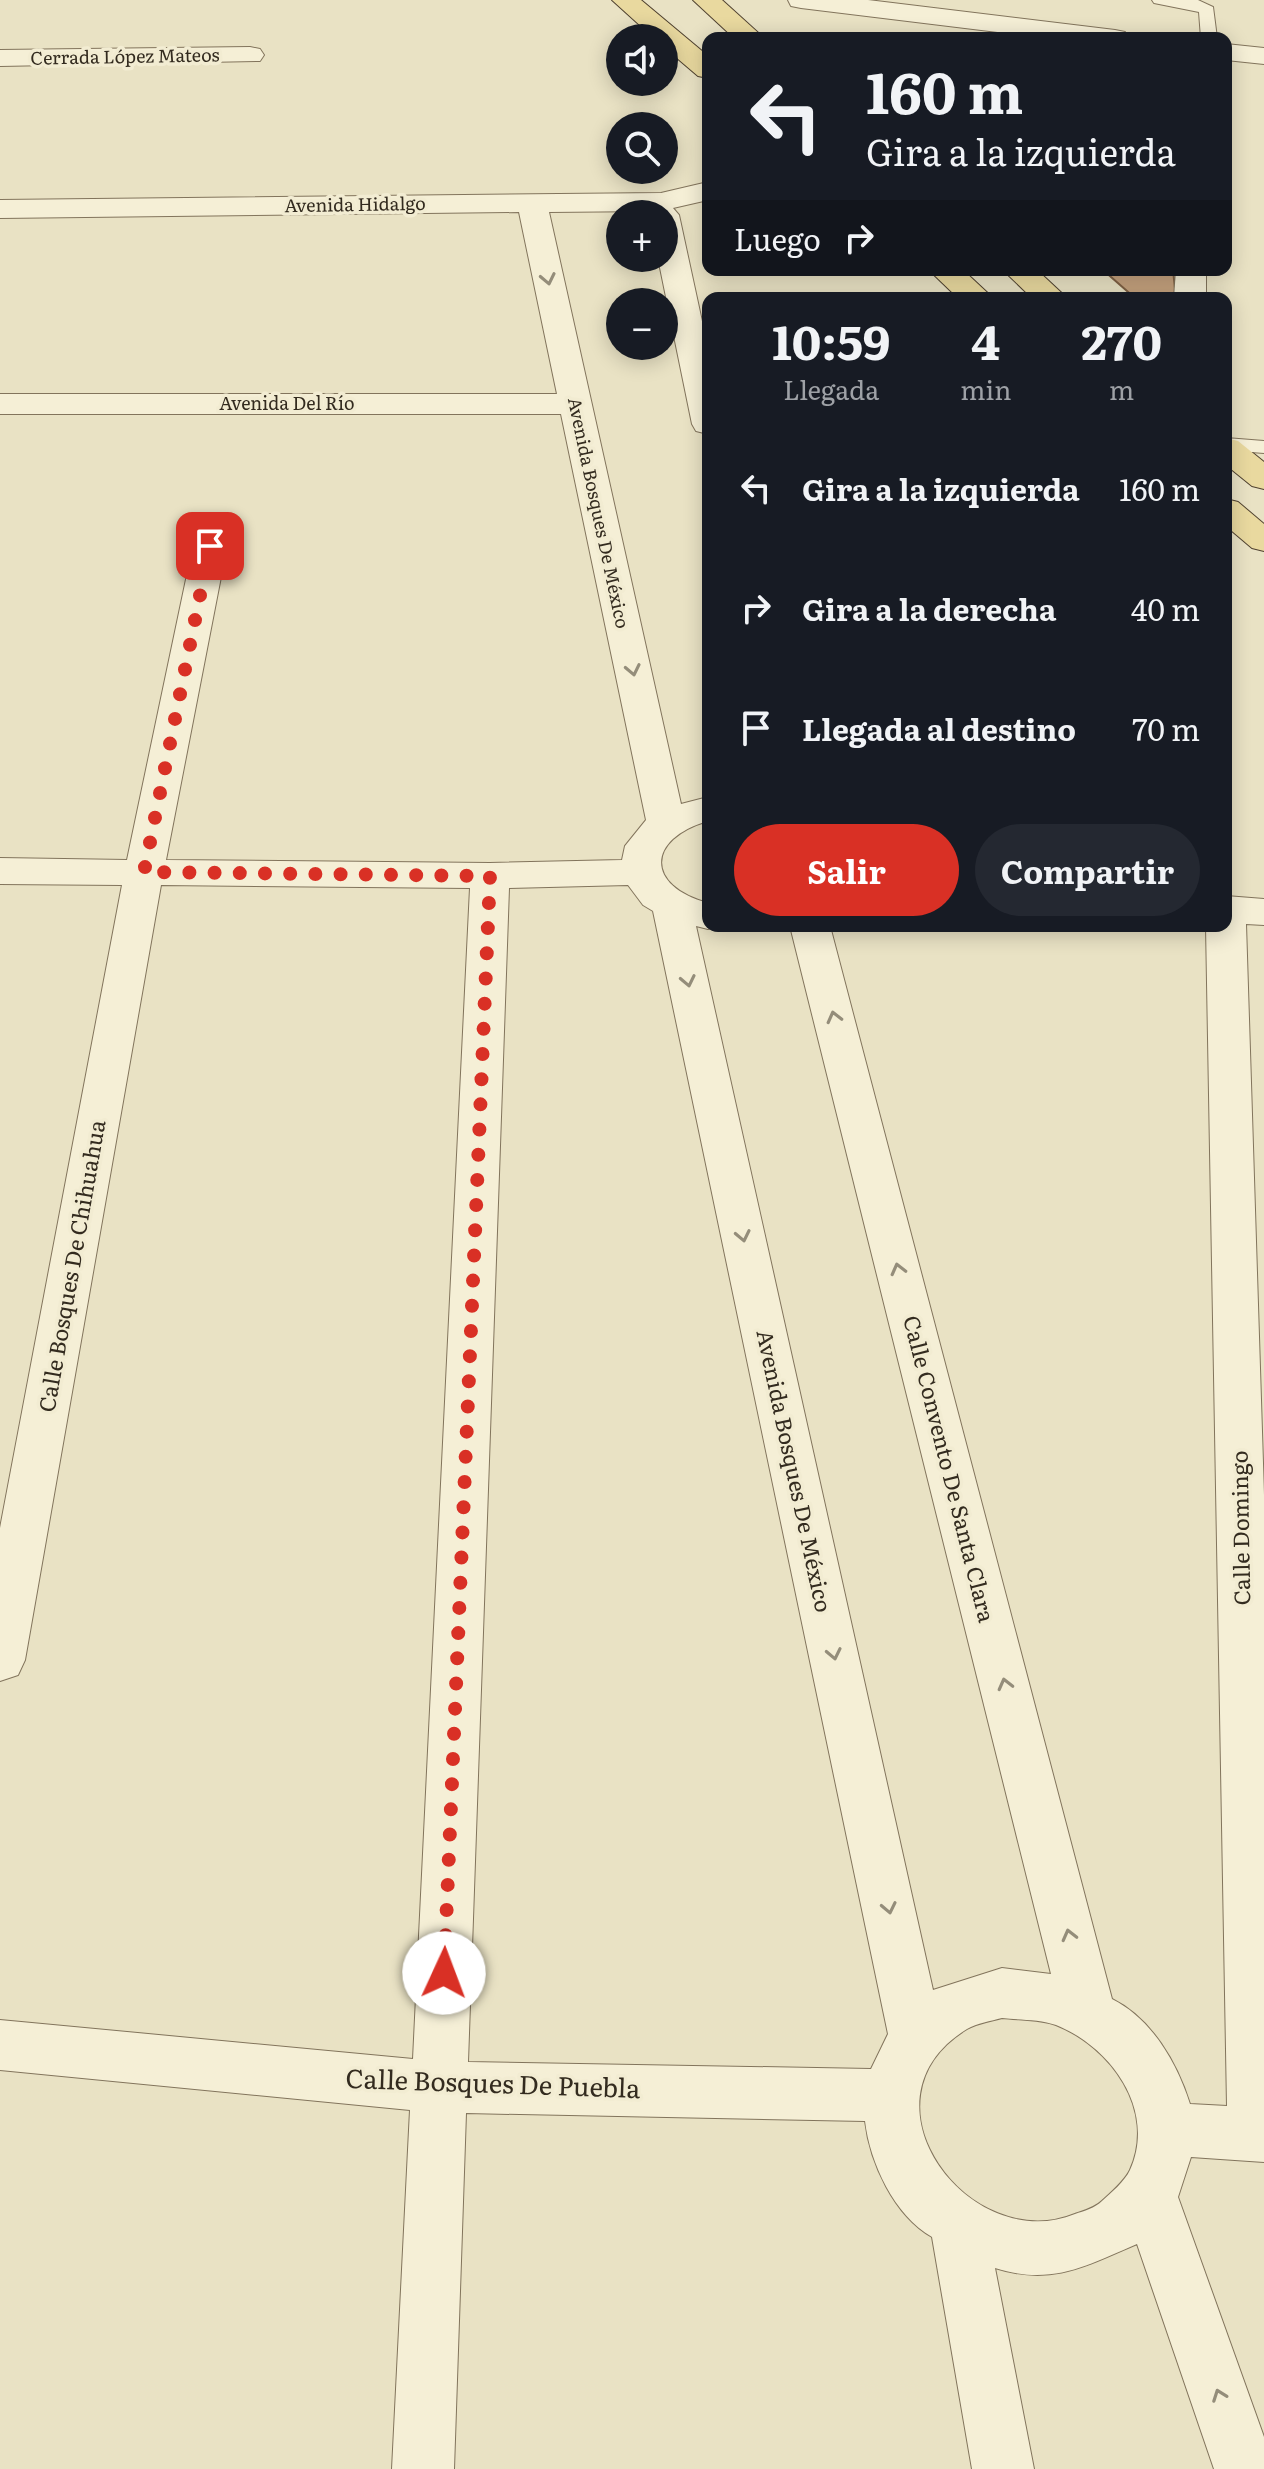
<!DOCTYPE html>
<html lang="es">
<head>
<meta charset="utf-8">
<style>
	body { margin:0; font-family:Literata,serif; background:#242831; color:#f1f3f6; height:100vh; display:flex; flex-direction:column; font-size:30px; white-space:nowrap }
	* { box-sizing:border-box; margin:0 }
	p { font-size:26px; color:#9ea1a6 }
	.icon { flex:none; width:44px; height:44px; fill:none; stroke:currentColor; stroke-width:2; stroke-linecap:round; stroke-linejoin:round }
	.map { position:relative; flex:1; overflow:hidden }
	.details { position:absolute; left:702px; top:292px; width:530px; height:640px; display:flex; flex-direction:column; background:#171b24; border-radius:16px; box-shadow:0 4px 20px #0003 }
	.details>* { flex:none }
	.top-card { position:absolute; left:702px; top:32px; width:530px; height:244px; border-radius:16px; box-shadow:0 4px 20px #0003; background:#171b24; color:#f1f3f6; overflow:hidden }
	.controls { position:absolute; left:606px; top:24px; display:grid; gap:16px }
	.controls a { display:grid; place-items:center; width:72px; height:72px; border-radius:50%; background:#171b24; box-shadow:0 4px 20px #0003; font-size:40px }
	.pin { position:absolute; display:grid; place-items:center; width:68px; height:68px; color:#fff; margin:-34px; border-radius:16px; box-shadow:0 4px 12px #0006 }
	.me { position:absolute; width:88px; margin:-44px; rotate:2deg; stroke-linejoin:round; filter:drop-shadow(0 0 6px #0008) }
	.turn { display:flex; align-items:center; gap:28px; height:168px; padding:0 32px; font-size:36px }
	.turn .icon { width:104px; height:104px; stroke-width:2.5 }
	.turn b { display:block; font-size:56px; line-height:68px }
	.then { display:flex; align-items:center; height:76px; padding:0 32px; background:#0003; gap:16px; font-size:30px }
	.eta { display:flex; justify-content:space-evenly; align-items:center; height:136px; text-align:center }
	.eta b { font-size:48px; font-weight:700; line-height:56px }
	.primary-button { display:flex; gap:16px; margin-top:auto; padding:16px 32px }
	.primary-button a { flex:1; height:92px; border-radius:48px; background:#d93025; color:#fff; font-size:32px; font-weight:700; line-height:92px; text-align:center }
	.primary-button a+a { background:#242831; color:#f1f3f6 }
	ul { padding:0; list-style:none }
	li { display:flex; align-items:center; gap:24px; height:120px; padding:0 32px }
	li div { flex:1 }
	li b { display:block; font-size:30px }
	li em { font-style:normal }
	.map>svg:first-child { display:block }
	.building { fill:#c4a17d; stroke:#7f6144; stroke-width:2 }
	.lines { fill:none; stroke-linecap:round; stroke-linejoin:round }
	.service-casing { stroke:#82745c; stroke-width:2 }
	.minor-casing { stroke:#82745c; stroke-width:2 }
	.primary-casing { stroke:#504230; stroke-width:2 }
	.service { fill:#f5efd6; fill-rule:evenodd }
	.minor { fill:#f5efd6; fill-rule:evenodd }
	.primary { fill:#e9d99f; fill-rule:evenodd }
	.oneway { stroke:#948d7a }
	.route { stroke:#d93025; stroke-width:14; stroke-dasharray:0 25.2 }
	.labels { text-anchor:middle; stroke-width:7; stroke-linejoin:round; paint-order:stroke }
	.far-street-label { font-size:18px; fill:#332b1f; stroke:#f2ecd2 }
	.street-label { font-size:22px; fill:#332b1f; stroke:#f2ecd2 }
	.near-street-label { font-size:26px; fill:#332b1f; stroke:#f2ecd2 }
</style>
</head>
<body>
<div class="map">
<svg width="1264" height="2469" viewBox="0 0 1264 2469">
	<rect width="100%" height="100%" fill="#e9e2c4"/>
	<!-- building -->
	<polygon class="building" points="1103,270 1173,270 1176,298 1135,298"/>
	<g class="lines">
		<!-- service casing -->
		<g class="service-casing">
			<g id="service">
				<polygon points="1152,0 1198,0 1213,7 1217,38 1201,38 1199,12 1154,3"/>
				<polygon points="1226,438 1264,441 1264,453 1226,450"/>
			</g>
		</g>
		<!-- minor casing -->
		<g class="minor-casing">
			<g id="minor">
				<polygon points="788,0 868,0 1115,30 1125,32 1129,38 1047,38 801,8 791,6"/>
				<polygon points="1226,44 1264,48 1264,64 1226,60"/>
				<polygon points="250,47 260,49 264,55 260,61 0,66 0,50"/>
				<path d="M708,182v18l-35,8 6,7 29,134v85l-12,-3 -4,-7 -34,-166h6v-44h-14l2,-3 -103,1 132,592 27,-7v24c-62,18 -63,65 0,82v23h11l-11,3 -12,-3 237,1064 69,-22 49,6 -261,-1048h40l282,1073c40,20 65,64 78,105l37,2 -21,-1180h20v-30l38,3v26l-18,-1 18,571v667l-73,-5 -13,40 86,240v32h-50l-77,-225c-51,22 -85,42 -142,24l39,201h-62l-40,-232c-38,-22 -62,-74 -67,-116l-399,-8 -12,356h-62l18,-359 -410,-40v-50l413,39 57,-1171 -309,-3 -136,775 -7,15 -18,6v-153l122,-643 -122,-1v-26l127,2 66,-314 5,-7 12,-3 12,3 5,7 -61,314 324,3 132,-3 3,-14 21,-26 -85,-406h-561v-20h557l-38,-182 -519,6v-18l661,-7zM628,885l15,20 10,6 235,1123 -17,35 -403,-7 41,-1174zM1002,2018c17,2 38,1 54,7 55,22 101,85 74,145 -5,11 -19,23 -28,31 -7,7 -18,10 -27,13 -105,43 -224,-114 -108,-185 10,-6 24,-8 35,-11z"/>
				<polygon points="1176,270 1206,270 1206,298 1174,298"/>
			</g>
		</g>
		<!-- primary casing -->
		<g class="primary-casing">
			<g id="primary">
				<polygon points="612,0 641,0 708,56 708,78 698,76 664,47 664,38 654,38"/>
				<polygon points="693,0 722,0 764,38 734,38"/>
				<polygon points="929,270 963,270 993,298 958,298"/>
				<polygon points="1003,270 1037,270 1067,298 1032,298"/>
				<polygon points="1226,438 1238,441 1264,462 1264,489 1252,486 1226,465"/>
				<polygon points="1226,499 1238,502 1264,524 1264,551 1252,548 1226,526"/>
			</g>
		</g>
		<!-- service -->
		<use href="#service" class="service"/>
		<!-- minor -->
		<use href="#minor" class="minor"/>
		<!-- primary -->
		<use href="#primary" class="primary"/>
	</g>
	<!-- one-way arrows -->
	<defs><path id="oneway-chevron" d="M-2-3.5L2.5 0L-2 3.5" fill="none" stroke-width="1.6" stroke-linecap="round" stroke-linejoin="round" transform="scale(2)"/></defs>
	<g class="oneway">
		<use href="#oneway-chevron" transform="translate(548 279) rotate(78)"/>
		<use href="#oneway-chevron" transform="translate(633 670) rotate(78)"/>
		<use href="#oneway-chevron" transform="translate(688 981) rotate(78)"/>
		<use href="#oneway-chevron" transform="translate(834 1017) rotate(-104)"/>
		<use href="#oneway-chevron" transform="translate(743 1236) rotate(78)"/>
		<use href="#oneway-chevron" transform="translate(898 1269) rotate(-104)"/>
		<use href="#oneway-chevron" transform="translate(834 1654) rotate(78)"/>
		<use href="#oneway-chevron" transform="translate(1005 1684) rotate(-104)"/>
		<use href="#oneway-chevron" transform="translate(889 1908) rotate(78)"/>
		<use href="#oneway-chevron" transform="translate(1069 1935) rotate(-104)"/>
		<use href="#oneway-chevron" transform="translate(1219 2395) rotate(-110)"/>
	</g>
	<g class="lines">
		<!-- route -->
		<polyline class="route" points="210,546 144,872 490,876 444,1973"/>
	</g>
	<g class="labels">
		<!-- far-street labels -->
		<g class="far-street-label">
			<text transform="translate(125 57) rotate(-1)" y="6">Cerrada López Mateos</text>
			<text transform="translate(355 205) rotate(-1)" y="6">Avenida Hidalgo</text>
			<text x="287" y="410">Avenida Del Río</text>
			<text transform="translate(598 513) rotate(78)" y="6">Avenida Bosques De México</text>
		</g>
		<!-- street labels -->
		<g class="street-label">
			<text transform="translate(72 1266) rotate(-80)" y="8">Calle Bosques De Chihuahua</text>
			<text transform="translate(949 1469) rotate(76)" y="8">Calle Convento De Santa Clara</text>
			<text transform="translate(794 1471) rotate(78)" y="8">Avenida Bosques De México</text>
			<text transform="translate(1241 1528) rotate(-91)" y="8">Calle Domingo</text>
		</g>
		<!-- near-street labels -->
		<g class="near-street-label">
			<text transform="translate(493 2084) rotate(2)" y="9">Calle Bosques De Puebla</text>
		</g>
	</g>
</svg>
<div class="controls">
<a><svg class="icon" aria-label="sound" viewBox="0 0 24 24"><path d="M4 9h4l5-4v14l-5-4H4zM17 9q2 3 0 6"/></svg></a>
<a><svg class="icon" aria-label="search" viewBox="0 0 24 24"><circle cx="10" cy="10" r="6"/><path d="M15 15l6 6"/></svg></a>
<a>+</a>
<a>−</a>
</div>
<div class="pin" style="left:210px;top:546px;background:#d93025"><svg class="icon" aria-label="arrive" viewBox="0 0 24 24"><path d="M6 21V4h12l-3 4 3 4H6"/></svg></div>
<svg class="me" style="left:444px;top:1973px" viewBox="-20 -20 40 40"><circle r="19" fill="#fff"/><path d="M0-13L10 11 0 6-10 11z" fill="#d93025"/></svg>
<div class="top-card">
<div class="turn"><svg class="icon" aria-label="left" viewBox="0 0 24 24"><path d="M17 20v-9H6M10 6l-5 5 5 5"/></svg><div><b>160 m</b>Gira a la izquierda</div></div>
<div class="then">Luego<svg class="icon" aria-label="right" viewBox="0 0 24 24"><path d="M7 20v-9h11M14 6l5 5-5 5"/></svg></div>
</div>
<section class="details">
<div class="eta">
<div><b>10:59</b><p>Llegada</p></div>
<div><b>4</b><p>min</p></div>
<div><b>270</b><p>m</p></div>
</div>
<ul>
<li><svg class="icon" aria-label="left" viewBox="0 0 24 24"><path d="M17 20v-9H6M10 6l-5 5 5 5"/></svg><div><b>Gira a la izquierda</b></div><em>160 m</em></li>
<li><svg class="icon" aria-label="right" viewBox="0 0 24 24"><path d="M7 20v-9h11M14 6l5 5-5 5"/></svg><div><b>Gira a la derecha</b></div><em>40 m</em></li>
<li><svg class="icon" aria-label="arrive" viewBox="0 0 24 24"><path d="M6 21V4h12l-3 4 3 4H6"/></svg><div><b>Llegada al destino</b></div><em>70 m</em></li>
</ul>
<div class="primary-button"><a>Salir</a><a>Compartir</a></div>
</section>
</div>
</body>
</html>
